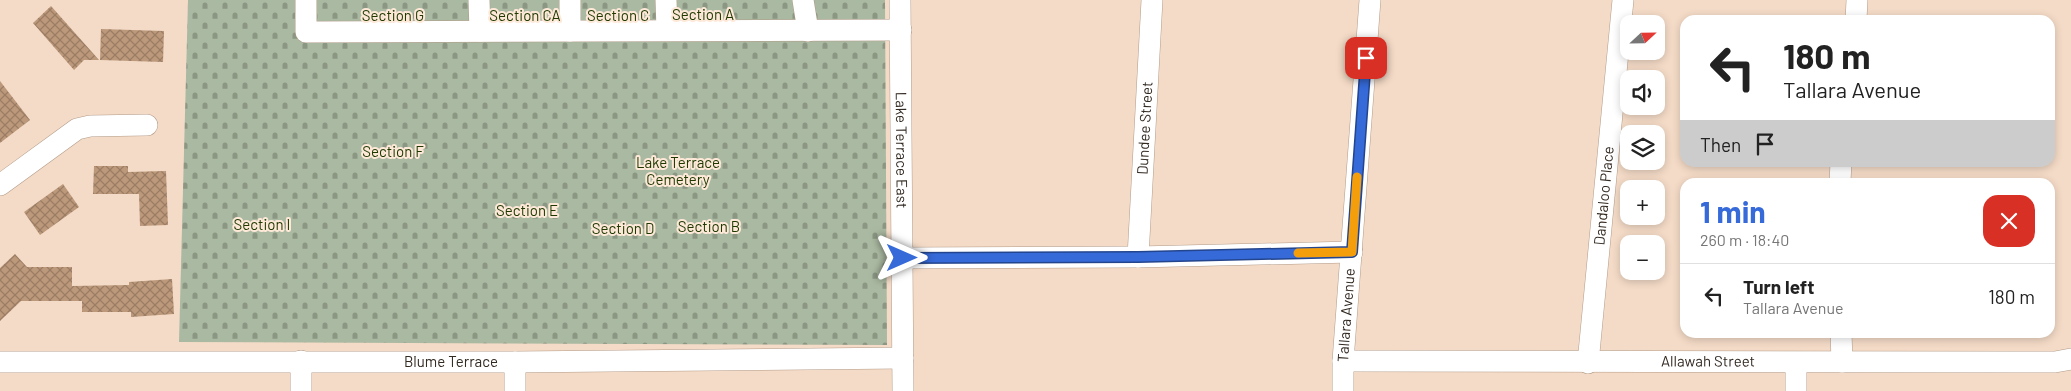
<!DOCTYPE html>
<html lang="en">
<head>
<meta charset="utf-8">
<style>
	body { margin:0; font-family:Barlow,sans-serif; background:#f2f2f2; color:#222; height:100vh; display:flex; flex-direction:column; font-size:19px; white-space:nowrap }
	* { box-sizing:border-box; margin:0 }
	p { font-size:16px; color:#767676 }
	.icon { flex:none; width:28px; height:28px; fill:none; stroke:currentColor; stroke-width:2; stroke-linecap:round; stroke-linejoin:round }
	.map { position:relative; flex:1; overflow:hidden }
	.drawer { position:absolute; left:1680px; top:178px; width:375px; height:160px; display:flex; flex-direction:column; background:#fff; border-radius:15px; box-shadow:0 2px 8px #0003 }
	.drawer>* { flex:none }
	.top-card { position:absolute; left:1680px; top:15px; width:375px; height:152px; border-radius:15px; box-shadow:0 2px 8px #0003; background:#fff; color:#222; overflow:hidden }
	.needle { width:32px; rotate:68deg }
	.buttons { position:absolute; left:1620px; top:15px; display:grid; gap:10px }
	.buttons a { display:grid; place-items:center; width:45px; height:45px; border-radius:10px; background:#fff; box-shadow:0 2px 8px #0003; font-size:25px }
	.pin { position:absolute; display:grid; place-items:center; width:42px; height:42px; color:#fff; margin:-21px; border-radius:10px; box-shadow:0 2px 8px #0006 }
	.me { position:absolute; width:55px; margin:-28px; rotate:90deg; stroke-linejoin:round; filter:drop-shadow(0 0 4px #0008) }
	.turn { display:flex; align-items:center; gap:18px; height:105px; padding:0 20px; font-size:22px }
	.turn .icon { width:65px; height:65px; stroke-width:2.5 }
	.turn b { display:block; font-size:35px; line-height:42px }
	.then { display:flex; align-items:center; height:48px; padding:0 20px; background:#0003; gap:10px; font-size:19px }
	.round { display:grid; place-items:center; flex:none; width:52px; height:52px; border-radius:15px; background:#f2f2f2 }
	.summary { display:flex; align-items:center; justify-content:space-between; height:85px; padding:0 20px }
	h1 { font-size:30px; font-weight:700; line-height:38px; color:#366ad9 }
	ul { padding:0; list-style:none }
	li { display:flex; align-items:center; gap:15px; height:65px; padding:0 20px; border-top:1px solid #e0e0e0 }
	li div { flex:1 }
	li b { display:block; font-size:19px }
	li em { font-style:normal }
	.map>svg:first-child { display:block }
	.cemetery { fill:url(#cemetery-stones) }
	.building { fill:url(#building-cross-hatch) }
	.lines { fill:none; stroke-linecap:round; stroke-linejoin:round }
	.minor-casing { stroke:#b29b88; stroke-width:22 }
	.minor { stroke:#fff; stroke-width:21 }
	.route-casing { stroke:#23458d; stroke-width:12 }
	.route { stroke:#366ad9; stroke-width:9 }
	.slow { stroke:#f59e0b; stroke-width:9 }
	.labels { text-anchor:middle; stroke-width:4; stroke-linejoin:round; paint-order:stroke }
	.park-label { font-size:15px; fill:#1d3900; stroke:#fee9d9 }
	.street-label { font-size:15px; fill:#322921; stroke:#fee9d9 }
</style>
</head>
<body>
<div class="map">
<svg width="2071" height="391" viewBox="0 0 2071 391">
	<defs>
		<pattern id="cemetery-stones" width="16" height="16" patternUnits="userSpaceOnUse" patternTransform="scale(1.25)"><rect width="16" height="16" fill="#aab9a1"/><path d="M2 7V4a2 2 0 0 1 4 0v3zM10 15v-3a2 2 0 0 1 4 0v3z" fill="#8b9683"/></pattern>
		<pattern id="building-cross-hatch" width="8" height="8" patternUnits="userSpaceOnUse" patternTransform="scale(1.25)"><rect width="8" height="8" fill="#bd997b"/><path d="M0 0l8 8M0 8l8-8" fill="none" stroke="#9a7d64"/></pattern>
	</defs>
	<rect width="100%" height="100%" fill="#f4dbc7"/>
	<!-- cemetery -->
	<polygon class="cemetery" points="188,0 885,0 887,345 179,342"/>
	<!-- building -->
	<g class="building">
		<polygon points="51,6 99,60 84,60 74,70 33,23"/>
		<polygon points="101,29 164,31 163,62 100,60"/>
		<polygon points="0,81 30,120 0,143"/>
		<polygon points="94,166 128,166 128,172 166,171 168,225 140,226 139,194 93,194"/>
		<polygon points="63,184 79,207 40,235 24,212"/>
		<polygon points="15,254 27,267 72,267 72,286 129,285 129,282 172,279 174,314 131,317 131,312 82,312 82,301 21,301 0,321 0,268"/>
	</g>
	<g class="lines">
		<!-- minor casing -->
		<g class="minor-casing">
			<g id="minor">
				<polyline points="306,0 306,32 901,30"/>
				<polyline points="479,0 480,31"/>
				<polyline points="570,0 570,31"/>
				<polyline points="666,0 667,30"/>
				<polyline points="803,0 808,31"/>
				<path id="s1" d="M900,0l3,391"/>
				<polyline points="1856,20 1857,0"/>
				<polyline points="1840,182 1841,162"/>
				<polyline points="0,185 77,129 90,126 147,125"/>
				<path id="s2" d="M1138,257l14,-257"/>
				<polyline points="902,258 1138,257 1352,252"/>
				<polyline points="1841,332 1842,362"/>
				<polyline points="301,361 301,391"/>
				<path id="s3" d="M1343,361l673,1h39l16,-3"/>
				<path id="s4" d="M0,362h515l388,-4"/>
				<polyline points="515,362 515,391"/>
				<path id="s5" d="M1588,363l35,-363"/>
				<path id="s6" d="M1343,391v-30l27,-361"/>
				<polyline points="1796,391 1796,363"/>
			</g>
		</g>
		<!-- minor -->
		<use href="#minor" class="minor"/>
	</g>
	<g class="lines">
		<!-- route casing -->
		<g class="route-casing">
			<polyline id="route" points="902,258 1138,257 1352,252 1366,58"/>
		</g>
		<!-- route -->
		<use href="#route" class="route"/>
		<!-- slow -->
		<polyline class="slow" points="1298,253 1352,252 1357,177"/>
	</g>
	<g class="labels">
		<!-- park labels -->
		<g class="park-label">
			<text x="703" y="20">Section A</text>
			<text x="393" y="21">Section G</text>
			<text x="525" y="21">Section CA</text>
			<text x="618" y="21">Section C</text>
			<text x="393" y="157">Section F</text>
			<text x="678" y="168">Lake Terrace<tspan x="678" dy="17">Cemetery</tspan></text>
			<text x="527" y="216">Section E</text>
			<text x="262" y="230">Section I</text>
			<text x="709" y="232">Section B</text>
			<text x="623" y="234">Section D</text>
		</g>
		<!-- street labels -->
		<g class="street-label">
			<text dy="5" stroke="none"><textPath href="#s2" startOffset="129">Dundee Street</textPath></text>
			<text dy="5" stroke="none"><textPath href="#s1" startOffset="150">Lake Terrace East</textPath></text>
			<text dy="5" stroke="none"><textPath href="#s5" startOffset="168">Dandaloo Place</textPath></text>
			<text dy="5" stroke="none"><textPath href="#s6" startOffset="76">Tallara Avenue</textPath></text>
			<text dy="5" stroke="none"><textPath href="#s4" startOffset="451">Blume Terrace</textPath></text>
			<text dy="5" stroke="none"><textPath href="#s3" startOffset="365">Allawah Street</textPath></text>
		</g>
	</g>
</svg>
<div class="buttons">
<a><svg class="needle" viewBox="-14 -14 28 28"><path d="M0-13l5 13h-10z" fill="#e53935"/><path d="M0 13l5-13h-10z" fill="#767676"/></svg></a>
<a><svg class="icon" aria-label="sound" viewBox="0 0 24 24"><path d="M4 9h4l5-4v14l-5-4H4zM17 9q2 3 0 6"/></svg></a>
<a><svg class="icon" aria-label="layers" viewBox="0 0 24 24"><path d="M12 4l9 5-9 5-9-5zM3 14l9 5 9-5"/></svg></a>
<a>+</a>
<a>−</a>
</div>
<div class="pin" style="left:1366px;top:58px;background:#d93025"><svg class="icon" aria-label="arrive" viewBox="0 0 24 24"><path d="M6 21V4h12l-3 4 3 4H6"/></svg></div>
<svg class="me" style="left:902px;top:258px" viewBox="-20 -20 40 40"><path d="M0-17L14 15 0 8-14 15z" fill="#366ad9" stroke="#fff" stroke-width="4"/></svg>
<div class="top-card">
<div class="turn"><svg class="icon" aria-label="left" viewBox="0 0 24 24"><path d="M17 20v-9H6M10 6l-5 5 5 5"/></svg><div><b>180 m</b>Tallara Avenue</div></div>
<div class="then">Then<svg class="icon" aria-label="arrive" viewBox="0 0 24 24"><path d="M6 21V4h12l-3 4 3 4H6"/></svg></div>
</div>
<section class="drawer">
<div class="summary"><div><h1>1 min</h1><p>260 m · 18:40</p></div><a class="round" style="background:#d93025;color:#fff"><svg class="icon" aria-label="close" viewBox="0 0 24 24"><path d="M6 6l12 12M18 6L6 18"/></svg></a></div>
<ul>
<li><svg class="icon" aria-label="left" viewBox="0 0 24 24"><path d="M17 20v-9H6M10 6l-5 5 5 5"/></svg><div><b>Turn left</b><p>Tallara Avenue</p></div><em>180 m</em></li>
</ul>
</section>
</div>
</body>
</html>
